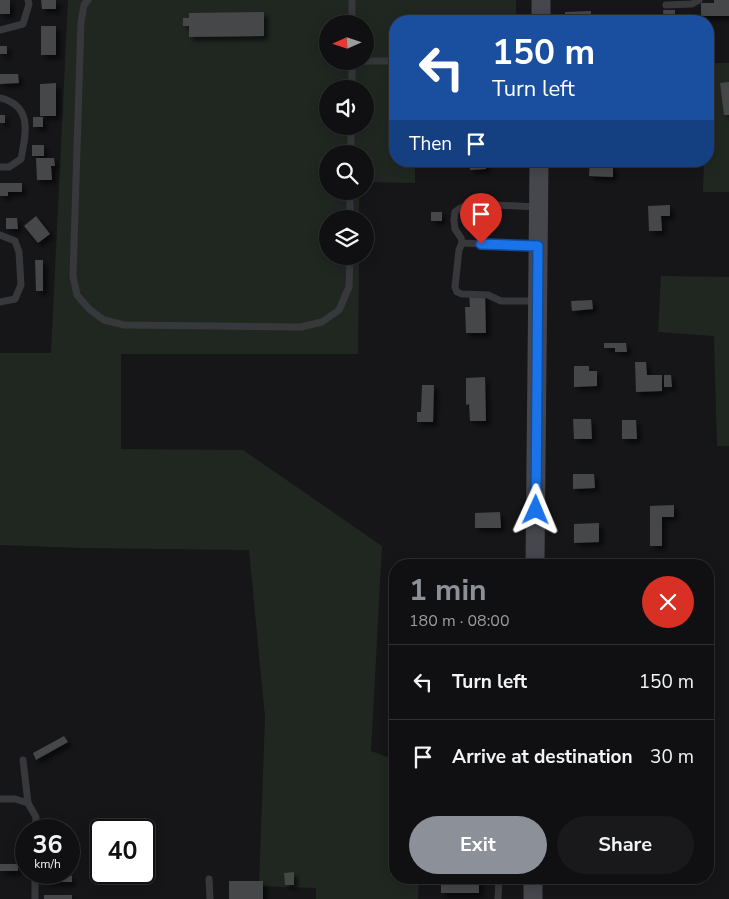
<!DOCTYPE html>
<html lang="en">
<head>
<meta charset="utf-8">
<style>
	body { margin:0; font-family:"Nunito Sans",sans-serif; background:#19191b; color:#f1f3f6; height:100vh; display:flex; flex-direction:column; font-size:19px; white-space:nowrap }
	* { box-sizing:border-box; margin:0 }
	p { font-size:16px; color:#9c9d9f }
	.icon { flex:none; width:28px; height:28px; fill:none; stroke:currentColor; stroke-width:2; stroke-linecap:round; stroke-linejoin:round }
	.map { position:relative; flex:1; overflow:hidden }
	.drawer { position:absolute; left:389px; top:559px; width:325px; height:325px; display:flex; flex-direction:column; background:#101012; border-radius:20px; box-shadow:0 2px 12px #0003,0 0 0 1px #303032 }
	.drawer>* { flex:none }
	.hud { position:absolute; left:389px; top:15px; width:325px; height:152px; border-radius:20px; box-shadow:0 2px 12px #0003,0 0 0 1px #303032; background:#1a4fa0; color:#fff; overflow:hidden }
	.needle { width:32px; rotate:267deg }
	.tools { position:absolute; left:319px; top:15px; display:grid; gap:10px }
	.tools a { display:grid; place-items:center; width:55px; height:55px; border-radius:50%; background:#101012; box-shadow:0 2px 12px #0003,0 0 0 1px #303032; font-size:25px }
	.speed { position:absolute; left:15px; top:819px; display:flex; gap:10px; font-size:25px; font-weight:700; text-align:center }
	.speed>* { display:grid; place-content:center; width:65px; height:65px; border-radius:50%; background:#101012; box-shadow:0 2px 12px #0003,0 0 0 1px #303032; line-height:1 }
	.speed small { font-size:12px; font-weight:400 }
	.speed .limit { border:2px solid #111; border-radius:8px; background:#fff; color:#111 }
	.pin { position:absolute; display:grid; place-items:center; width:42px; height:42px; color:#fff; margin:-51px -21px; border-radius:50% 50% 50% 0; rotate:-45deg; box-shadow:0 0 5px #0007 }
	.pin .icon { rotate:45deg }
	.me { position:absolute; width:55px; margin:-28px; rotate:1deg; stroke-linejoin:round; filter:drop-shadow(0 0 4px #0008) }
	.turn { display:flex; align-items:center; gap:18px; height:105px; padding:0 20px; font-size:22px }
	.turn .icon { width:65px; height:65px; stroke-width:2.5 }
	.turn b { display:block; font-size:35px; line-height:42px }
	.then { display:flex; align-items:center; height:48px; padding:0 20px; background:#0003; gap:10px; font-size:19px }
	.round { display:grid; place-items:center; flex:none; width:52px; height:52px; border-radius:26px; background:#19191b }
	.overview { display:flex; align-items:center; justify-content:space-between; height:85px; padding:0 20px }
	h1 { font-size:30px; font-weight:700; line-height:38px; color:#8c9099 }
	.action { display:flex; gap:10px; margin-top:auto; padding:10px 20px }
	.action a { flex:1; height:58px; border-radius:30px; background:#8c9099; color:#fff; font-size:20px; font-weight:700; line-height:58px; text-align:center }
	.action a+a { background:#19191b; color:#f1f3f6 }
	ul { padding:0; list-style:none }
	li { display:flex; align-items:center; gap:15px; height:75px; padding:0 20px; border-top:1px solid #303032 }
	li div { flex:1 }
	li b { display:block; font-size:19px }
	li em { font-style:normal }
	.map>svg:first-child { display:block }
	.green { fill:#202721; fill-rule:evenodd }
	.building { fill:#45464a; filter:url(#shadow) }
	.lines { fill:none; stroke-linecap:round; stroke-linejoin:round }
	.lane { stroke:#37383c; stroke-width:7 }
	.secondary { stroke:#45474c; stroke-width:19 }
	.route-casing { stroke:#114b97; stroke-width:12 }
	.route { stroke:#1a73e8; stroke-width:9 }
</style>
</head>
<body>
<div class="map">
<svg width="729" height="899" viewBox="0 0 729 899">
	<defs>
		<filter id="shadow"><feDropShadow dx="4" dy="4" stdDeviation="2.5" flood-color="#0009"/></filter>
	</defs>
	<rect width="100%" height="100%" fill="#161618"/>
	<!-- green -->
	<g class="green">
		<path d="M68,0h448v21h-121v140h20v22l-50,-1v-28h-37v37h31v28h-31v37h31l-1,98h-237v95l122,1 139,96 -11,205 24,9v118h24l-1,21h-102v-11l-57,-2 6,-169 -16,-167 -167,-2 -82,-3v-192h51zM328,24h37v37h-37zM328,89h37v37h-37z"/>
		<polygon points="708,63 729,63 729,192 703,192 704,161 708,161"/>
		<polygon points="661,276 729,277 729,446 717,446 714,336 658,332"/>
	</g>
	<!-- building -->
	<g class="building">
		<rect x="0" y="0" width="10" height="14"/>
		<polygon points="41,0 56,0 56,9 42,9"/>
		<polygon points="714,0 729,0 729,16 701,16 701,3 714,3"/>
		<polygon points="663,10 675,10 675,21 664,21"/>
		<polygon points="591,11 591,21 565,21 565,12"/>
		<polygon points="264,12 264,36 189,37 189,26 183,26 183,18 189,18 189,13"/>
		<rect x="41" y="26" width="15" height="29"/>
		<rect x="0" y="46" width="7" height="8"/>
		<polygon points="0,74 18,74 19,83 0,84"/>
		<polygon points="729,82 729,115 724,115 720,83"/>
		<polygon points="56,83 56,116 40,116 40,84"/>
		<rect x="0" y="115" width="5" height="8"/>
		<rect x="33" y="117" width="10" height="10"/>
		<rect x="32" y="145" width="12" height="11"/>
		<polygon points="36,158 54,158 55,166 51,166 52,180 37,180"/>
		<polygon points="470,161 486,161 486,169 470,170"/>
		<polygon points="590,161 607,161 607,165 613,165 613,177 589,176"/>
		<polygon points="0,183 22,183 22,192 8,192 8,196 0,196"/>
		<polygon points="670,205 670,216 661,216 662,231 649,231 648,206"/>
		<polygon points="486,211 486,234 477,234 477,229 467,229 467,212"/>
		<rect x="431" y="212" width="11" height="9"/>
		<polygon points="36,216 50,234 38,243 24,226"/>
		<polygon points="6,218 17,218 18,229 6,229"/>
		<polygon points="35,260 43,260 43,291 36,291"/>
		<polygon points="469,294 485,294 486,333 466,333 465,307 470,307"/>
		<polygon points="592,300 593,309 572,311 571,301"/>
		<polygon points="604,343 626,343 627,352 615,352 615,348 604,348"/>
		<polygon points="635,362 646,362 647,375 662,375 662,391 636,392"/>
		<polygon points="574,366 589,366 589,371 597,371 597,386 574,387"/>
		<polygon points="664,375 671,375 672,387 664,387"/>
		<polygon points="485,377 486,421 470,421 469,404 466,405 466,378"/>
		<polygon points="422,385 434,385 433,422 417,422 417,412 421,412"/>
		<polygon points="573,419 591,419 592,439 574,439"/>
		<polygon points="622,420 636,420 637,439 622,439"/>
		<polygon points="573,474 594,474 595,488 573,489"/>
		<polygon points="674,505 674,517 662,517 662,546 650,546 650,506"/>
		<polygon points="500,512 501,528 475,528 475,513"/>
		<polygon points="599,523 599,542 574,543 574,524"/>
		<polygon points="64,736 68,742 36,760 33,753"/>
		<rect x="0" y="864" width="18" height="7"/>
		<polygon points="294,872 294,885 285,885 284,873"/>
		<polygon points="44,876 72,876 72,882 45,882"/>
		<rect x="441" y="878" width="38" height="15"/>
		<rect x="229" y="881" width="34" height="18"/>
		<rect x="44" y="895" width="28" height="4"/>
	</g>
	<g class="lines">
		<!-- lane -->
		<g class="lane">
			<polyline points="88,0 84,5 81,22 73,276 77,295 89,309 104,320 124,325 301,327 322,322 339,310 349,287 350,256"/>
			<polyline points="666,5 692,4 699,0"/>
			<polyline points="352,24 352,0"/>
			<polyline points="0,30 23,24 29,4 28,0"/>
			<polyline points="365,61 395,61"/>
			<polyline points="352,89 352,61"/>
			<path d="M0,98c33,8 26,35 21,61l-12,8h-9"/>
			<polyline points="351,154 351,126"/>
			<path d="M537,207l-62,-3c-8,2 -14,2 -20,8l-1,8 1,9 6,9 1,5 -3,7 -4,37 2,5 5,2 26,1 13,6h36"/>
			<polyline points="350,219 350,191"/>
			<polyline points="0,235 15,241 19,252 21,285 15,299 0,302"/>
			<polyline points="462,243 538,246"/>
			<polyline points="23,760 28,803"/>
			<polyline points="0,799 15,799 28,803 36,817 35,830"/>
			<polyline points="209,879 210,899"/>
			<polyline points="35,899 35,872"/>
			<polyline points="498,899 499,878"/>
		</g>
		<!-- secondary -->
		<g class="secondary">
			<polyline points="541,21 541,0"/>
			<polyline points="535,565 539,161"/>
			<polyline points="533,899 533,878"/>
		</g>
	</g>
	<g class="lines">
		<!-- route casing -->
		<g class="route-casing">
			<polyline id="route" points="481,244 538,246 536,510"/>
		</g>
		<!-- route -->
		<use href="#route" class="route"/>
	</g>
</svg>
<div class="tools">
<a><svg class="needle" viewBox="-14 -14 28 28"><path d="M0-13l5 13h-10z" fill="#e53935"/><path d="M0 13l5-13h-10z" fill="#9c9d9f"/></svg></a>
<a><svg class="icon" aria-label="sound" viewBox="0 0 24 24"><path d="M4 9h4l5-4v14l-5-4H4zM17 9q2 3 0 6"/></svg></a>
<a><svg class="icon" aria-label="search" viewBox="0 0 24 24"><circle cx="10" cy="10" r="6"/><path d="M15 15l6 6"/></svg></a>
<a><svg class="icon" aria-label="layers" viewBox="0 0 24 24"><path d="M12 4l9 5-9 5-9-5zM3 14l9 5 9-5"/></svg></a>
</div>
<div class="speed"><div>36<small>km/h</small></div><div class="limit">40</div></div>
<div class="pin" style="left:481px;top:244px;background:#d93025"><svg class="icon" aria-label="arrive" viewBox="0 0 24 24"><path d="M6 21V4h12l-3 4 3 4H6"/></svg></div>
<svg class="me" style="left:536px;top:510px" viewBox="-20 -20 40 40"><path d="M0-17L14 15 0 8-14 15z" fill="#1a73e8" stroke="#fff" stroke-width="4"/></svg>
<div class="hud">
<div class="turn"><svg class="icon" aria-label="left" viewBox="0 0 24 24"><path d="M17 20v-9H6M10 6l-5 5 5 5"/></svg><div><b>150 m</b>Turn left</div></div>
<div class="then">Then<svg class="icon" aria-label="arrive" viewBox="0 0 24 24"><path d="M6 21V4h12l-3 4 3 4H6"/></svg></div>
</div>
<section class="drawer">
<div class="overview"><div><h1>1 min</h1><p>180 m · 08:00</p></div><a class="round" style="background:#d93025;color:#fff"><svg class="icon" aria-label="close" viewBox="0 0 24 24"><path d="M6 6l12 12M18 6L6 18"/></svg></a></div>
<ul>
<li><svg class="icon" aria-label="left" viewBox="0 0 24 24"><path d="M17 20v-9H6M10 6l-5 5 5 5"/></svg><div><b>Turn left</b></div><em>150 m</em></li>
<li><svg class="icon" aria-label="arrive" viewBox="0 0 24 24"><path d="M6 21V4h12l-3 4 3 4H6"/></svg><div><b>Arrive at destination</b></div><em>30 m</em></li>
</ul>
<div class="action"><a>Exit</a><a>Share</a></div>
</section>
</div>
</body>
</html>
